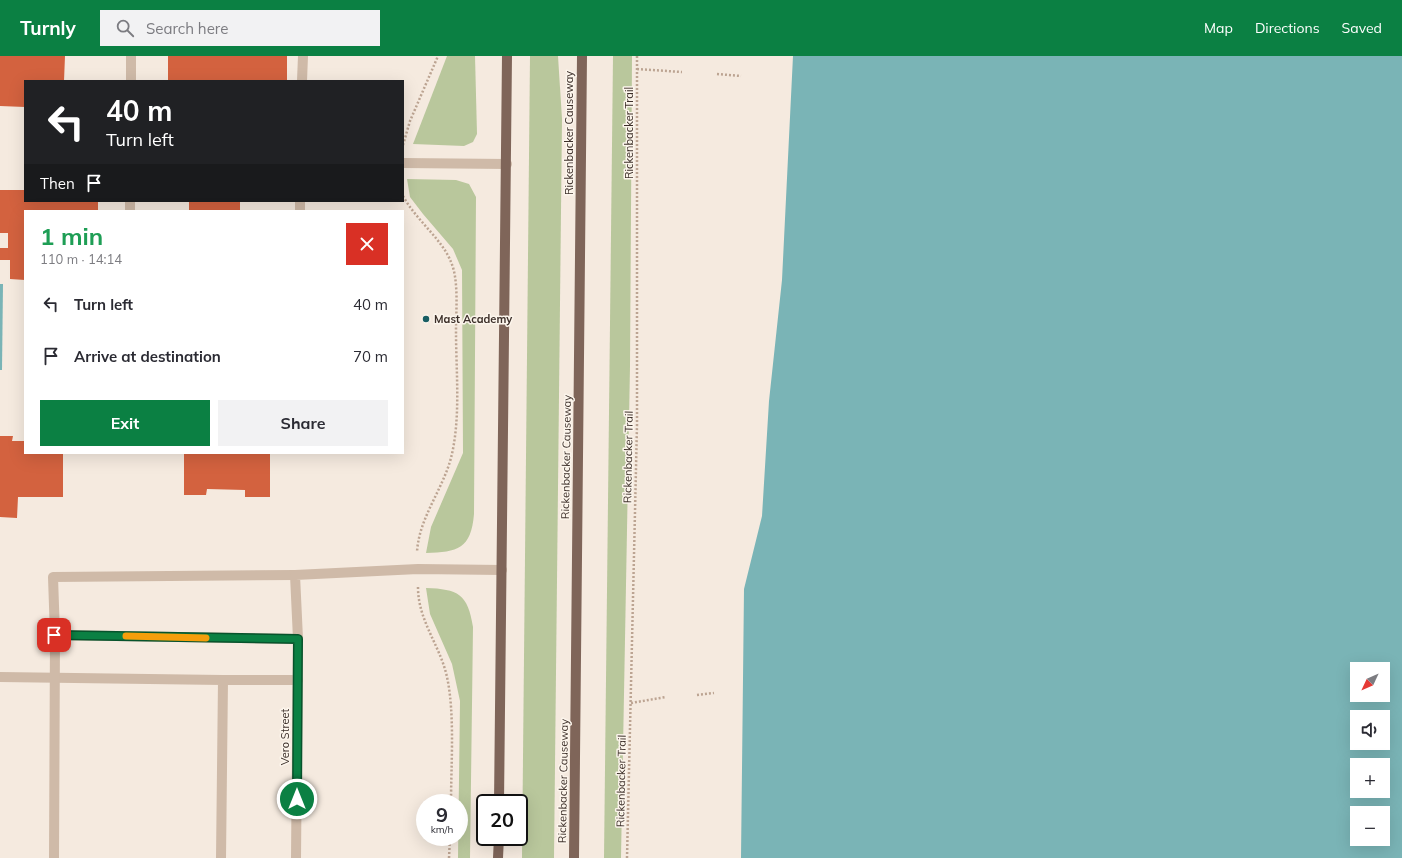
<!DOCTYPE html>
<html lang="en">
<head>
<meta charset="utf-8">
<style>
	body { margin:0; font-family:Mulish,sans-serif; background:#f2f2f3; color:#2b2b33; height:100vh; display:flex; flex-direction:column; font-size:15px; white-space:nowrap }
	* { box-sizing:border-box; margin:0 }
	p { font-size:13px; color:#7c7c81 }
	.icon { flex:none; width:22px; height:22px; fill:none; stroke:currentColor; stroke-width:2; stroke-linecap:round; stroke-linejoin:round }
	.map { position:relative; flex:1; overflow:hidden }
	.drawer { position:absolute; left:24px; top:154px; width:380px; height:244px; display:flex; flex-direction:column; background:#fff; border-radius:0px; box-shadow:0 4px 16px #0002 }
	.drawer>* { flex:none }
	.guide { position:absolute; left:24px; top:24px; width:380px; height:122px; border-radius:0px; box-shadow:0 4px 16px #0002; background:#202124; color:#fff; overflow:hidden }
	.needle { width:26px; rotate:226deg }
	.tools { position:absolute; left:1350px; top:606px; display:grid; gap:8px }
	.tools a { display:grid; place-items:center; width:40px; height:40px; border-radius:0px; background:#fff; box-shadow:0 4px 16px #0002; font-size:20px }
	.speed { position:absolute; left:416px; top:738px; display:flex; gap:8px; font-size:20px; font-weight:700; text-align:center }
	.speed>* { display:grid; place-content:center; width:52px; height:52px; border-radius:50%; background:#fff; box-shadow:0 4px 16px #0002; line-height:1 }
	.speed small { font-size:10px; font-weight:400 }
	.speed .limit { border:2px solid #111; border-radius:6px; background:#fff; color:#111 }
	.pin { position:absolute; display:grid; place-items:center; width:34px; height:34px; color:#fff; margin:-17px; border-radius:8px; box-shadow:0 2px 6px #0006 }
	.me { position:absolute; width:44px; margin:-22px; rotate:0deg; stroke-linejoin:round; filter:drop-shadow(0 0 3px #0008) }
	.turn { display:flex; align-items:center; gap:14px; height:84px; padding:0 16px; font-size:18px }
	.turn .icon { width:52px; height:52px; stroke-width:2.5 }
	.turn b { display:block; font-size:28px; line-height:34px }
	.then { display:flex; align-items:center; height:38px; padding:0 16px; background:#0003; gap:8px; font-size:15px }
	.round { display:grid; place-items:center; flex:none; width:42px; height:42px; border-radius:0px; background:#f2f2f3 }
	.summary { display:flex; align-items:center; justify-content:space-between; height:68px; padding:0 16px }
	h1 { font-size:24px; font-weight:700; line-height:30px; color:#1e9e55 }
	.button { display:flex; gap:8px; margin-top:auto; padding:8px 16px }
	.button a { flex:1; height:46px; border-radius:0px; background:#0b8043; color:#fff; font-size:16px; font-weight:700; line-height:46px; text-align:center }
	.button a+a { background:#f2f2f3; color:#2b2b33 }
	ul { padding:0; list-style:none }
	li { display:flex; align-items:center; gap:12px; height:52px; padding:0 16px }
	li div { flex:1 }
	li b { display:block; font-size:15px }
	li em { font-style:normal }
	header { display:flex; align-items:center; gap:24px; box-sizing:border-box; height:56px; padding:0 20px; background:#0b8043; color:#fff }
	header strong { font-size:19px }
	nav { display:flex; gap:22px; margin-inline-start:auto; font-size:14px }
	.search { width:280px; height:36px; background:#f2f2f3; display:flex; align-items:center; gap:10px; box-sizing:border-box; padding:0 14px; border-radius:0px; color:#7c7c81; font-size:15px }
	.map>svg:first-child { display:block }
	.green { fill:#b9c79c }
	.water { fill:#7ab4b6; fill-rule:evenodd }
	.building { fill:#d3623f }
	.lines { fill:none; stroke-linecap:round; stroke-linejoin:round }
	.path { stroke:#bca492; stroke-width:2.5; stroke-dasharray:2 2; stroke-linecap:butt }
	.service { stroke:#cfbaa8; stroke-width:10 }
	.primary { stroke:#7f6559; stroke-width:10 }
	.route-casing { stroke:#07532c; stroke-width:10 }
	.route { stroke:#0b8043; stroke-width:7 }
	.slow { stroke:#f59e0b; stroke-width:7 }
	.poi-dot { fill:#195e63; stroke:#fcf5ec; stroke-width:1.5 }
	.labels { text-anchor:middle; stroke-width:3; stroke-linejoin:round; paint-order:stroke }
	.street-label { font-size:11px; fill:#3c2f29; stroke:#fcf5ec }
	.poi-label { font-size:11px; font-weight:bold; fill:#3c2f29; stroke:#fcf5ec; text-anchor:start }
</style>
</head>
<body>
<header>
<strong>Turnly</strong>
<div class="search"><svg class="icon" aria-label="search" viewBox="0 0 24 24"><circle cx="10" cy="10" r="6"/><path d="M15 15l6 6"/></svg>Search here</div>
<nav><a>Map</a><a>Directions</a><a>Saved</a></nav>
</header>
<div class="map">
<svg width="1402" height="802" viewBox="0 0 1402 802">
	<rect width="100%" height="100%" fill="#f5eadf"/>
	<!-- green -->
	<g class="green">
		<polygon points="447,0 475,0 477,78 473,86 464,90 413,88"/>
		<polygon points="530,0 558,0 562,63 554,802 522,802"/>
		<polygon points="613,0 632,0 630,310 621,802 604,802"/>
		<path d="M407,123l49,1 13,4 7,13 -2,317c-3,35 -16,38 -48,39l5,-26 32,-74 -1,-183 -9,-21 -30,-35 -13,-17z"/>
		<path d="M426,532c32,1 42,6 47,39l-3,231h-12l2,-157 -8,-37 -22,-50z"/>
	</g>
	<!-- water -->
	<g class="water">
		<path d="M793,0h609v802h-661l3,-269 18,-73 7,-115 13,-121zM1357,613h26v26h-26zM1357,661h26v26h-26zM1357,709h26v26h-26zM1357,757h26v26h-26z"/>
		<polygon points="0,228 3,228 2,314 0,314"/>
	</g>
	<!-- building -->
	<g class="building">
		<polygon points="0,0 65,0 64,25 25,25 25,51 0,50"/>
		<rect x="168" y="0" width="119" height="25"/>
		<polygon points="0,134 25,134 25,145 98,145 98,155 25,155 25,224 10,223 10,204 0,204 0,192 8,192 8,177 0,177"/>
		<rect x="189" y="145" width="51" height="10"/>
		<polygon points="0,380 13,380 12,385 25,385 25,397 63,397 63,441 18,441 17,462 0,461"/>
		<polygon points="184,397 270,397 270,441 245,441 245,434 207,433 206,439 184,439"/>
	</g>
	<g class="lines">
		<!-- path -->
		<g class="path">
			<polyline points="637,13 682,16"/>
			<polyline points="717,18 741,20"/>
			<polyline points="403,89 410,65 438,0"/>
			<path d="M403,140c13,24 39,43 48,66 8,18 5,49 5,69 0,41 5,87 -5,127 -9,33 -32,60 -34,94"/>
			<path d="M418,531c0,34 22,58 29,90 8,37 4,88 4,126"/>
			<polyline points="697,639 714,637"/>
			<polyline points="631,647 666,641"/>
			<polyline points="449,802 450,781"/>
			<polyline points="627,802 637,369 637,0"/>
		</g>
		<!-- service -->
		<g class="service">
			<polyline points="131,25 131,0"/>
			<polyline points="302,25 303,0"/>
			<polyline points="403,107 507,108"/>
			<polyline points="130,155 130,145"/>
			<polyline points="300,155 300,145"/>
			<polyline points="295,519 53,521 55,579 298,583"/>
			<polyline points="0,621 223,624 221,802"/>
			<polyline points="223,624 298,624"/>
			<polyline points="54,802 55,579"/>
			<polyline points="296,802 298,583 295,519 418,513 502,514"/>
		</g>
		<!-- primary -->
		<g class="primary">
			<polyline points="499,747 507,0"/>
			<polyline points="498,802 499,781"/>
			<polyline points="574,802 582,0"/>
		</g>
	</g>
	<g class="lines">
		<!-- route casing -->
		<g class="route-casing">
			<polyline id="route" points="54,579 298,583 297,743"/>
		</g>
		<!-- route -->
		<use href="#route" class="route"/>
		<!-- slow -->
		<polyline class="slow" points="126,580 206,582"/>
	</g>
	<!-- markers -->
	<circle class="poi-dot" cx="426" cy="263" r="4"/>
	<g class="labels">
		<!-- street labels -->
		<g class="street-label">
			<text transform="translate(569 77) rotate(-90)" y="4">Rickenbacker Causeway</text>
			<text transform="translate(629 77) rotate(-90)" y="4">Rickenbacker Trail</text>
			<text transform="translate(566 401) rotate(-89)" y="4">Rickenbacker Causeway</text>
			<text transform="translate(628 401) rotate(-89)" y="4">Rickenbacker Trail</text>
			<text transform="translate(285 681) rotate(-90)" y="4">Vero Street</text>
			<text transform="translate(563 725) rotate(-89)" y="4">Rickenbacker Causeway</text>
			<text transform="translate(621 725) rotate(-89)" y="4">Rickenbacker Trail</text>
		</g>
		<!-- poi labels -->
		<g class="poi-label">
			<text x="434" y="267">Mast Academy</text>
		</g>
	</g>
</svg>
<div class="tools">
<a><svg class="needle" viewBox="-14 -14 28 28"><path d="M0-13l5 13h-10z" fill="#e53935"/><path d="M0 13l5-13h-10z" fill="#7c7c81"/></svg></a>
<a><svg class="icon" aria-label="sound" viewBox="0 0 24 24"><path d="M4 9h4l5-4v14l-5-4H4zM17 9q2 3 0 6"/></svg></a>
<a>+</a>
<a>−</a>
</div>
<div class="speed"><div>9<small>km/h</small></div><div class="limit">20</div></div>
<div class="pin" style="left:54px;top:579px;background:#d93025"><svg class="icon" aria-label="arrive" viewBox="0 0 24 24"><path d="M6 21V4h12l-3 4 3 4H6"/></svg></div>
<svg class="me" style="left:297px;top:743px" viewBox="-20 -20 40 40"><circle r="17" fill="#0b8043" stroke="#fff" stroke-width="3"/><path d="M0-11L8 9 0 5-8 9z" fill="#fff"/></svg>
<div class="guide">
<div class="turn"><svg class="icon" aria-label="left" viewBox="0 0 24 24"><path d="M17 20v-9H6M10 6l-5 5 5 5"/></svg><div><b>40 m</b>Turn left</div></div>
<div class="then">Then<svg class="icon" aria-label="arrive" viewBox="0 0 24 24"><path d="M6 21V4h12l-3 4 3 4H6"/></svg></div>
</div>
<section class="drawer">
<div class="summary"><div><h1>1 min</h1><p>110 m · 14:14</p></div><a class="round" style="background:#d93025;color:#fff"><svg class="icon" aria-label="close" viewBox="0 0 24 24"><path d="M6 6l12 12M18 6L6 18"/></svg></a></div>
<ul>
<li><svg class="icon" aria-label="left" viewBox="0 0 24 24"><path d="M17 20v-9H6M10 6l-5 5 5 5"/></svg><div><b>Turn left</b></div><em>40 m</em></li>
<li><svg class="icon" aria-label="arrive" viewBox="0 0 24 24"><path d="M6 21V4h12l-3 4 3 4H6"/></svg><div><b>Arrive at destination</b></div><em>70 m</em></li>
</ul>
<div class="button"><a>Exit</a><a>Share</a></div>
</section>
</div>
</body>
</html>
